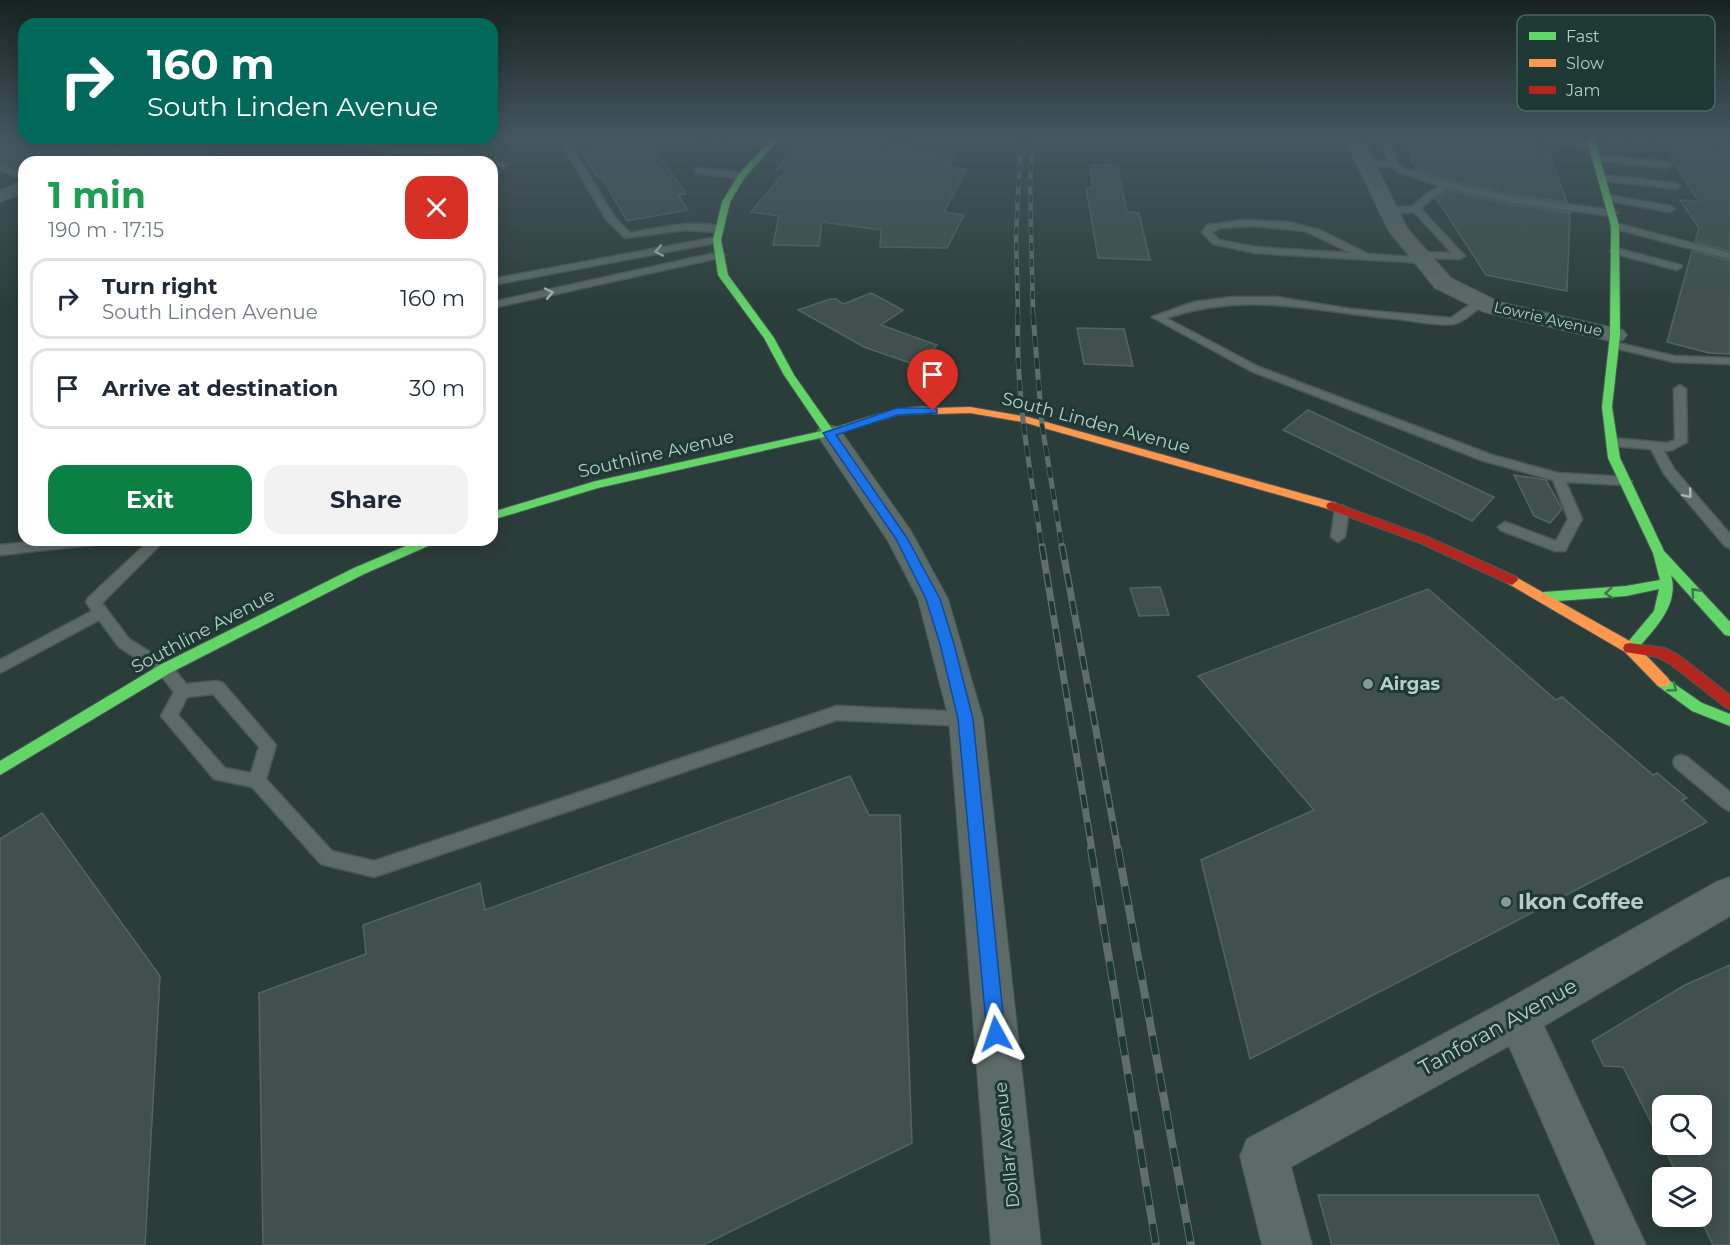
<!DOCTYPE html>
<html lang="en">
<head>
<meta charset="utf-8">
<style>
	body { margin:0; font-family:Montserrat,sans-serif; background:#f2f2f3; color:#1f2937; height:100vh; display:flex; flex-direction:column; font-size:22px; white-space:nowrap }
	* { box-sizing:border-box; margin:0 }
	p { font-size:20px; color:#747a83 }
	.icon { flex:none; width:33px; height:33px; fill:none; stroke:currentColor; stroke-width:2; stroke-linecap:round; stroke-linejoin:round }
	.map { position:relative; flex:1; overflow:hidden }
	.side { position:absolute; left:18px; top:156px; width:480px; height:390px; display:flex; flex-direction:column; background:#fff; border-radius:18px; box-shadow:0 3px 15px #0003 }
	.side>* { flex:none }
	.banner { position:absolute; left:18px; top:18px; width:480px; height:126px; border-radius:18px; box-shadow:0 3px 15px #0003; background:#00695c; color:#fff; overflow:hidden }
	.tools { position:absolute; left:1652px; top:1095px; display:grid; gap:12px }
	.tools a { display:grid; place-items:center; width:60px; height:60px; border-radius:12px; background:#fff; box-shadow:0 3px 15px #0003; font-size:30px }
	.pin { position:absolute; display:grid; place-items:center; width:51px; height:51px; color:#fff; margin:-62px -26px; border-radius:50% 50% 50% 0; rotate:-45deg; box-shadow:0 0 6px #0007 }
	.pin .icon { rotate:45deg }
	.me { position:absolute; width:66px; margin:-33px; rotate:355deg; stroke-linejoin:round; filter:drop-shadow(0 0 4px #0008) }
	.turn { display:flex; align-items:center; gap:21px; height:126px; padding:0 30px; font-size:27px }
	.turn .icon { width:78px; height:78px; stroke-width:2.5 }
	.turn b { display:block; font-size:42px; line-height:51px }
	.round { display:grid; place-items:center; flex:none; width:63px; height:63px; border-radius:18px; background:#f2f2f3 }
	.summary { display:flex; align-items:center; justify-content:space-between; height:102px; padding:0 30px }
	h1 { font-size:36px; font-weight:700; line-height:45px; color:#1e9e55 }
	.primary-button { display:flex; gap:12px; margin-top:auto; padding:12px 30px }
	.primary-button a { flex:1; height:69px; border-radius:18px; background:#0b8043; color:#fff; font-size:24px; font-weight:700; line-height:69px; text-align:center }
	.primary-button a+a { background:#f2f2f3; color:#1f2937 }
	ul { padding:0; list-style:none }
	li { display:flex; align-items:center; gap:18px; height:81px; margin:0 12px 9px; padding:0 18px; border:3px solid #e0e1e3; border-radius:18px }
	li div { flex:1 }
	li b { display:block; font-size:22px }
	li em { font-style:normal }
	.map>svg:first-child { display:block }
	.building { fill:#40504e; stroke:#546461; stroke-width:1.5 }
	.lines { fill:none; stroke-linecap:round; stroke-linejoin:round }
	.lane-casing { stroke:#4a5956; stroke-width:3 }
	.street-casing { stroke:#4a5956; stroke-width:2 }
	.fast-casing { stroke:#4a5956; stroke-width:2 }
	.slow-casing { stroke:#4a5956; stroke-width:2 }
	.jam-casing { stroke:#4a5956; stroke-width:2 }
	.lane { fill:#5c6a68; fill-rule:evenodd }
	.street { fill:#5c6a68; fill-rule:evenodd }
	.fast { fill:#63d668; fill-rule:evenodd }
	.slow { fill:#ff974d; fill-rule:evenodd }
	.jam { fill:#b3261e; fill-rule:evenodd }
	.rail-far3-casing { stroke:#606e6b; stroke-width:4.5 }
	.rail-far2-casing { stroke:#606e6b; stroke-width:5 }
	.rail-far1-casing { stroke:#606e6b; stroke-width:7 }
	.rail-casing { stroke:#606e6b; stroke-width:8 }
	.rail-far3 { stroke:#1e3934; stroke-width:3; stroke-dasharray:8; stroke-linecap:butt }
	.rail-far2 { stroke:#1e3934; stroke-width:4; stroke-dasharray:11; stroke-linecap:butt }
	.rail-far1 { stroke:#1e3934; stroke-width:4.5; stroke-dasharray:14; stroke-linecap:butt }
	.rail { stroke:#1e3934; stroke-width:6; stroke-dasharray:19; stroke-linecap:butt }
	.oneway { stroke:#a4b9b6 }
	.oneway2 { stroke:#3a7849 }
	.route { fill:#1a73e8; stroke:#114b97; stroke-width:1.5 }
	.poi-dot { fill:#859b97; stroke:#1e3934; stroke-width:2 }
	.labels { text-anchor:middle; stroke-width:6; stroke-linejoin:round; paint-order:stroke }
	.far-street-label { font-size:15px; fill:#b6cdc9; stroke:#1e3934 }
	.street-label { font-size:18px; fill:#b6cdc9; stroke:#1e3934 }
	.poi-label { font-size:18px; font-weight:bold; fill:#b6cdc9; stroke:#1e3934; text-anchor:start }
	.near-poi-label { font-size:21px; font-weight:bold; fill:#b6cdc9; stroke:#1e3934; text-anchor:start }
	.near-street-label { font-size:21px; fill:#b6cdc9; stroke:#1e3934 }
	.key { fill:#1e3934; stroke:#4c6561; stroke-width:1.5 }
	.key-label { font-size:16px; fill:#b6cdc9 }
</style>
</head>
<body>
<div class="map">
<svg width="1730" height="1245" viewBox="0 0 1730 1245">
	<rect width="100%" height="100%" fill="#2b3d3a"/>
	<!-- building -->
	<g class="building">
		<polygon points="0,137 24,138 135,138 84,156 80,162 24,162 24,171 0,161"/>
		<polygon points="623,137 646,137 686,194 678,195 688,210 627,221 601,176 597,177 581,150 600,147 597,141"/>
		<polygon points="804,137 957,154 949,167 967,169 944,212 964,215 947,248 880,247 881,230 822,222 819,246 773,245 779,216 751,212 787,169 775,171"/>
		<polygon points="1409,137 1531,137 1537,153 1550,154 1567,202 1513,195 1450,181 1417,170 1411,161"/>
		<polygon points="170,138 208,138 212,162 115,162 166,144"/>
		<polygon points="1669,142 1730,147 1730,251 1695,242 1699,228 1680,200 1699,202 1669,156 1680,157"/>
		<polygon points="1090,165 1117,166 1127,212 1139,213 1150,260 1098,258 1086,188 1093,188"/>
		<polygon points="1448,190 1513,205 1570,213 1567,291 1486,275 1436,198"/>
		<polygon points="1692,251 1730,261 1730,354 1709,353 1667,342"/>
		<polygon points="871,293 903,310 881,325 937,345 919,366 864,347 798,310 830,299 836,299 843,304"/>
		<polygon points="1077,328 1124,329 1133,366 1084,364"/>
		<polygon points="1308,410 1494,497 1472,521 1283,430"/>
		<polygon points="1514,475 1546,480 1562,509 1550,523 1534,516"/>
		<polygon points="1160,587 1169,615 1139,616 1130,588"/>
		<polygon points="1428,589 1556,700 1562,697 1653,775 1657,773 1687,798 1682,800 1707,822 1250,1059 1201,860 1314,810 1198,676"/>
		<polygon points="850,776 869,815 900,815 912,1143 703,1245 263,1245 259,993 366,954 363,925 480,883 485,910"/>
		<polygon points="42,813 160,976 145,1245 0,1245 0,839"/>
		<polygon points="1730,965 1730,1245 1713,1245 1699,1216 1701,1216 1701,1178 1679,1178 1662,1144 1701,1144 1701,1106 1662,1106 1662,1144 1623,1067 1604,1066 1592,1041 1685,985"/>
		<polygon points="1318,1195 1538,1195 1559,1245 1332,1245"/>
	</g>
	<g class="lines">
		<!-- lane casing -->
		<g class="lane-casing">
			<g id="lane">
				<path d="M582,137h11l-21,10 42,69 16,17c21,-4 76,-16 93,-4l-5,3 -33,-2 -60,8 -20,-20 -42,-72z"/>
				<polygon points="702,137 725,137 774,145 770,147 706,139"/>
				<polygon points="894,137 907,137 908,138 904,140"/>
				<path d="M1379,137h8l11,27 5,4 46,15 64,14 99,13 5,3 -5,3 -99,-13 -65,-15 -17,11 -10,10 44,47 -5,3 -32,-1v4l-4,1 -169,-10 -42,-9 -11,-12 5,-7 36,-5 45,2 32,8 48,24 47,3 1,-4 3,-1 33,1 -38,-41 -25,2 -5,-3 5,-3 24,-2 12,-11 15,-9 -43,-14 -5,-5 -29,-2 -1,-2 4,-3 23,2zM1254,226l51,5 46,22 -96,-6 -36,-7 -7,-8 9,-4z"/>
				<polygon points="1603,137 1650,137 1652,141 1648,143 1607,139"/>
				<polygon points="318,138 337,138 396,147 447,146 508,165 504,168 492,164 492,162 484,162 447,152 396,153"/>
				<polygon points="1542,138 1593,144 1597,146 1593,148 1539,142 1538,140"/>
				<polygon points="1596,155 1667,162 1671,165 1667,168 1593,160 1593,156"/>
				<polygon points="0,164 24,174 24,180 0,170"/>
				<polygon points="698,168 742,173 746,176 742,179 695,173 695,169"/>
				<polygon points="1602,175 1676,183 1680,186 1676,189 1599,180 1598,178"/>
				<polygon points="1608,195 1670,206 1675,209 1670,212 1605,200 1605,196"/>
				<polygon points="1615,223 1730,253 1730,259 1612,228 1610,226"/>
				<polygon points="717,237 720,238 720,242 492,285 492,279"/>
				<polygon points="1615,248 1681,265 1682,267 1677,270 1612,253 1610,251"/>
				<polygon points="720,252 725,255 723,257 492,308 492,302"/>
				<path d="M1233,297h43l75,12 100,9 25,-18h8v4c-8,6 -21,19 -31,20 -17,2 -38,-3 -55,-5 -84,-7 -148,-29 -232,-1l93,49 233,88 66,18 67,4 7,4 -7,4 -59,-3 16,37 -17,32h-10l-55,-21 -2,-3 7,-5 51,19 12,-22 -15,-39 -69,-19 -233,-90 -99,-54 42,-15z"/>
				<polygon points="1614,342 1674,356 1730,358 1730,364 1674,362 1610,347 1610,343"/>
				<polygon points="1680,385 1686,389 1687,442 1672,450 1664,451 1674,469 1730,534 1730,548 1725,546 1664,474 1651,449 1612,446 1606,442 1612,438 1667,443 1675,440 1674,389"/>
				<polygon points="1342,505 1349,509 1345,537 1338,542 1331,537 1335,509"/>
				<polygon points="47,540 97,540 90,545 0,555 0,545"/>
				<path d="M150,540h15l-63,63 27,36 42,26 15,19 31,-3 6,2 53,62 -10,34 66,72 42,10 463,-155 129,6 6,2 2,5 -2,5 -6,2 -129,-6 -463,157 -53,-13 -69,-77 -38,-8 -53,-63 13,-24 -15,-19 -40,-26 -20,-27 -99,53v-13l92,-49 -6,-9 2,-4zM213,694l46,53 -8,26 -26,-5 -47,-53 9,-18z"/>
				<polygon points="1681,755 1687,757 1730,792 1730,811 1724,808 1675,767 1673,762 1675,757"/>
			</g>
		</g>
		<!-- street casing -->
		<g class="street-casing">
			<g id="street">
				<polygon points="1344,137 1362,137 1407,228 1451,278 1499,302 1623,330 1627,335 1623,340 1615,342 1484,312 1435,288 1388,230"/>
				<polygon points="142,138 168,138 165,142 108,162 82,162 85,158"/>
				<polygon points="24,181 24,193 0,202 0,190"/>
				<polygon points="829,425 838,427 911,531 948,599 983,719 1041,1245 991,1245 949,719 918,599 888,541 816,433 820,427"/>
				<polygon points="1730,877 1730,916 1544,1026 1646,1245 1596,1245 1509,1046 1291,1167 1312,1245 1262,1245 1240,1156 1247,1139 1503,1002 1716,882"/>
			</g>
		</g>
		<!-- fast casing -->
		<g class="fast-casing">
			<g id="fast">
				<path d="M773,137h8l-36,40 -15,25 -9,38 7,35 46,63 20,37 38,54c21,-7 89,-32 106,-18l-1,2 -39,2 -69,21 -231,52 -106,32v-8l104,-31 226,-50 -38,-56 -20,-37 -46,-63 -5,-35 9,-38 17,-28z"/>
				<path d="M1586,137h8l25,89 1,109 -8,72 8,51 44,93 66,71v14l-5,-1 -54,-60c9,31 -18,55 -36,77h-10l-2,-4 31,-37 5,-22 -33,7 -82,6 -7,-5 7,-5 82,-6 34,-6 -7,-27 -45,-95 -6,-51 8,-72 1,-109z"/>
				<polygon points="420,540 437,540 435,543 364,574 170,673 0,775 0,761 160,665 354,568"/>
				<polygon points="1663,676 1702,703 1730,714 1730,726 1692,711 1658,686 1656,682 1658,678"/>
			</g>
		</g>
		<!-- slow casing -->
		<g class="slow-casing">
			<g id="slow">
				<polygon points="970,407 1028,417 1336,503 1338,506 1332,510 1023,422 970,413 933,414 928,411 933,408"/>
				<polygon points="1512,575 1635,644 1668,678 1670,682 1668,686 1658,686 1625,652 1507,583 1506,580"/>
			</g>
		</g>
		<!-- jam casing -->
		<g class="jam-casing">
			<g id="jam">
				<polygon points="1332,502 1428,537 1517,577 1518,580 1512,585 1507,583 1420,543 1328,509 1326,506 1328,503"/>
				<polygon points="1630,643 1665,648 1680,656 1730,695 1730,709 1725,707 1670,664 1657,657 1625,652 1623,648 1625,644"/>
			</g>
		</g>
		<!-- lane -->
		<use href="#lane" class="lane"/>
		<!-- street -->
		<use href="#street" class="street"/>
		<!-- fast -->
		<use href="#fast" class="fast"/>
		<!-- slow -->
		<use href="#slow" class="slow"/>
		<!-- jam -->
		<use href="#jam" class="jam"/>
		<!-- rail-far3 casing -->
		<g class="rail-far3-casing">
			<g id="rail-far3">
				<polyline points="1018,315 1016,236 1021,137"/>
				<polyline points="1033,315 1030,185 1033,137"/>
			</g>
		</g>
		<!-- rail-far2 casing -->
		<g class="rail-far2-casing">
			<g id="rail-far2">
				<path d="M1018,314c-3,77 12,157 24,233"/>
				<polyline points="1033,314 1042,425 1062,547"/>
			</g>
		</g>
		<!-- rail-far1 casing -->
		<g class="rail-far1-casing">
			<g id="rail-far1">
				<polyline points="1042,546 1092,850"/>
				<polyline points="1062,546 1118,850"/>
			</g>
		</g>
		<!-- rail casing -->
		<g class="rail-casing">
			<g id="rail">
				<polyline points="1091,849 1156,1245"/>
				<polyline points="1118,849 1191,1245"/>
			</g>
		</g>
		<!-- rail-far3 -->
		<use href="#rail-far3" class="rail-far3"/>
		<!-- rail-far2 -->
		<use href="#rail-far2" class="rail-far2"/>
		<!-- rail-far1 -->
		<use href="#rail-far1" class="rail-far1"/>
		<!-- rail -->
		<use href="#rail" class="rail"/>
	</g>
	<!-- one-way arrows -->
	<defs><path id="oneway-chevron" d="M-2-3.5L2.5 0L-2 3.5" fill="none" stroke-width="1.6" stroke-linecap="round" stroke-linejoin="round" transform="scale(1.5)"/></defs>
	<g class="oneway">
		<use href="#oneway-chevron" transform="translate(659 251) rotate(169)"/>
		<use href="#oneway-chevron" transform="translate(549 293) rotate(-12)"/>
		<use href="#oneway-chevron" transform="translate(1688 494) rotate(50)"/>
	</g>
	<g class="oneway2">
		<use href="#oneway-chevron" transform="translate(1695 592) rotate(-132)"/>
		<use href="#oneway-chevron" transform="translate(1609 593) rotate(175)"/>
		<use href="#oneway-chevron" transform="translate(1673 688) rotate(37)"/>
	</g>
	<!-- sky -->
	<linearGradient id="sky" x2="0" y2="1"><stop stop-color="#182220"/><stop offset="0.44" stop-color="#445760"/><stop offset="1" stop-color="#445760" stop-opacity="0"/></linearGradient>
	<rect width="1730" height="311" fill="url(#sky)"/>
	<!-- route -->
	<polygon class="route" points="933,408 937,409 937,413 898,415 836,435 907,538 940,599 954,644 973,719 1005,1034 1003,1040 996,1043 989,1040 987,1034 958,719 940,644 926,599 896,539 823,433 897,408"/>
	<!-- markers -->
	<g class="poi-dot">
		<circle cx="1368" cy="684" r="6"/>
		<circle cx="1506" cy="902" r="6"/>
	</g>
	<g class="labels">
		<!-- far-street labels -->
		<g class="far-street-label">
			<text transform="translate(1548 319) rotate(13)" y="5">Lowrie Avenue</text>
		</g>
		<!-- street labels -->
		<g class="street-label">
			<text transform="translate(1096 423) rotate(15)" y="6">South Linden Avenue</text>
			<text transform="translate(656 454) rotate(-13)" y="6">Southline Avenue</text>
			<text transform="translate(203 631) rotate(-28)" y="6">Southline Avenue</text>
			<text transform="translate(1007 1145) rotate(-96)" y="6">Dollar Avenue</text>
		</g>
		<!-- poi labels -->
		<g class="poi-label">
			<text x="1380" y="690">Airgas</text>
		</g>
		<!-- near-poi labels -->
		<g class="near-poi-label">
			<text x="1518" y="909">Ikon Coffee</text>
		</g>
		<!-- near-street labels -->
		<g class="near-street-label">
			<text transform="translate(1498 1027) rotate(-29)" y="7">Tanforan Avenue</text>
		</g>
	</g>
	<!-- legend -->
	<rect x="1517" y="15" width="198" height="96" rx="9" class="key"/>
	<rect x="1529" y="32" width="27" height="8" fill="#63d668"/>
	<rect x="1529" y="59" width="27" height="8" fill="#ff974d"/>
	<rect x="1529" y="86" width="27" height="8" fill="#b3261e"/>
	<g class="key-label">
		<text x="1566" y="42">Fast</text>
		<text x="1566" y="69">Slow</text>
		<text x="1566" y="96">Jam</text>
	</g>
</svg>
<div class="tools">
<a><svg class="icon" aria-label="search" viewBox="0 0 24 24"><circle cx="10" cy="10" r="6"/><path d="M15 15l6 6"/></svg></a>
<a><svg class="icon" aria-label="layers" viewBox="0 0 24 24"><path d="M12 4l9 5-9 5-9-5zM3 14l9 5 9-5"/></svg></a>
</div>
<div class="pin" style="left:933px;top:411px;background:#d93025"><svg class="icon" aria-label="arrive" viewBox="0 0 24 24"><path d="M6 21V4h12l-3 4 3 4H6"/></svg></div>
<svg class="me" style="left:996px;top:1034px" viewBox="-20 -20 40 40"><path d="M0-17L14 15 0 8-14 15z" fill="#1a73e8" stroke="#fff" stroke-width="4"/></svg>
<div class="banner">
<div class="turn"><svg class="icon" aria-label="right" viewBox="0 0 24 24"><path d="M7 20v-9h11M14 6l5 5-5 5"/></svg><div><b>160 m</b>South Linden Avenue</div></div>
</div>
<section class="side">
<div class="summary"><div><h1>1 min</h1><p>190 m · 17:15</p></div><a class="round" style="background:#d93025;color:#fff"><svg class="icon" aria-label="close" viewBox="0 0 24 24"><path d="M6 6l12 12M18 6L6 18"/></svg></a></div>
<ul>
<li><svg class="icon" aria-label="right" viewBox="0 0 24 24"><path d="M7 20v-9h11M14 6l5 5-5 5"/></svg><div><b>Turn right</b><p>South Linden Avenue</p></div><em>160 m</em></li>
<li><svg class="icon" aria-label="arrive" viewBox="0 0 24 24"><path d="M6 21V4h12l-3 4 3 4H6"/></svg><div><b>Arrive at destination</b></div><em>30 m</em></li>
</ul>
<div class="primary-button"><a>Exit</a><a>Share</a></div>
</section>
</div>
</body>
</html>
